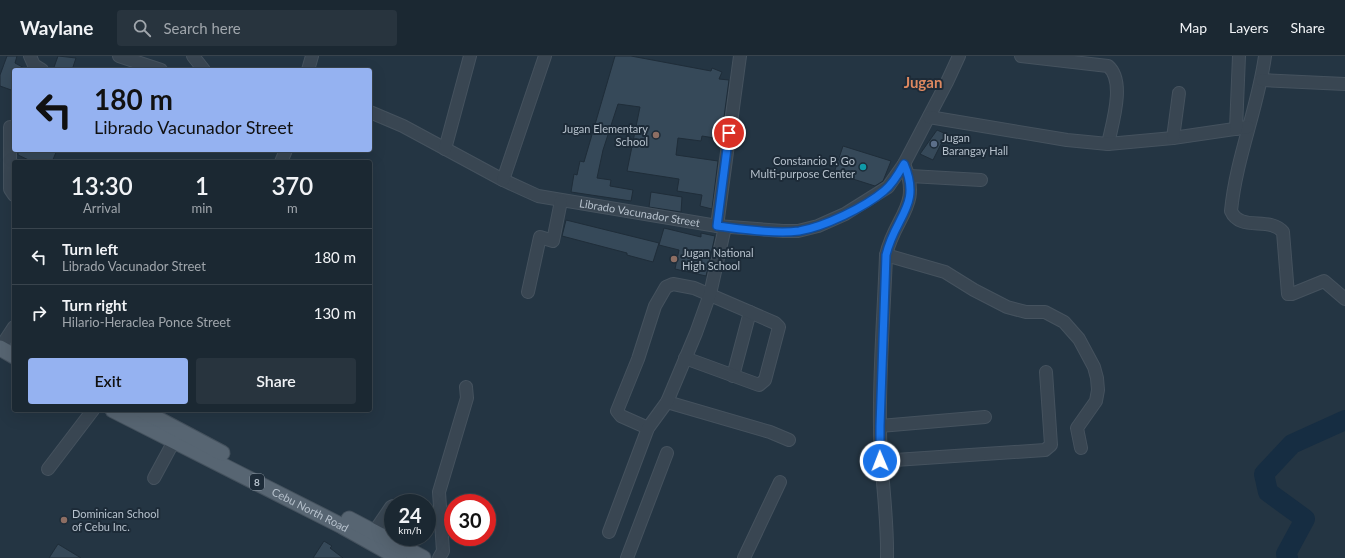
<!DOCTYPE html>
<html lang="en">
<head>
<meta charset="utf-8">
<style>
	body { margin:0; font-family:Lato,sans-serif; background:#28343e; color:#f1f3f6; height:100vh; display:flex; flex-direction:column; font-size:15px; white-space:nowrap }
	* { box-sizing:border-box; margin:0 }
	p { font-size:13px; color:#a0a6ac }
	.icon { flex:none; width:22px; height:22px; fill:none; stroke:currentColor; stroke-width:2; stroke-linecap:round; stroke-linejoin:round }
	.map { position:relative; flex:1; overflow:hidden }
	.sheet { position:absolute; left:12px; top:104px; width:360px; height:252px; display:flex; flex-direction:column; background:#1b2832; border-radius:4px; box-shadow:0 4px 16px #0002,0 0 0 1px #39444d }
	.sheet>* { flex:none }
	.guide { position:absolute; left:12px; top:12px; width:360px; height:84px; border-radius:4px; box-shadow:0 4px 16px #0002,0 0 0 1px #39444d; background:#95b2f1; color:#111; overflow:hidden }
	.speed { position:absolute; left:384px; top:438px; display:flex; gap:8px; font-size:20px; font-weight:700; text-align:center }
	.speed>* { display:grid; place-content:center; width:52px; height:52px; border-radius:50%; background:#1b2832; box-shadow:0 4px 16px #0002,0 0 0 1px #39444d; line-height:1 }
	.speed small { font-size:10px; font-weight:400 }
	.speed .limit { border:6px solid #d22; background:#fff; color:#111 }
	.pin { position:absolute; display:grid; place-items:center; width:34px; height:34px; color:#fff; margin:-17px; border:2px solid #fff; border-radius:50%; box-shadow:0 1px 4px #0007 }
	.me { position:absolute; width:44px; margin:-22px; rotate:359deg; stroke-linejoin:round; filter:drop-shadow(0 0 3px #0008) }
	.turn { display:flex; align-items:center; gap:14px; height:84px; padding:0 16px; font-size:18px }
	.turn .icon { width:52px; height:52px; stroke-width:2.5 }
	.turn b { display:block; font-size:28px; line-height:34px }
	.eta { display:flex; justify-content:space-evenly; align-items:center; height:68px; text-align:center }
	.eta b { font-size:24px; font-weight:600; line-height:28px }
	.button { display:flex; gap:8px; margin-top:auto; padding:8px 16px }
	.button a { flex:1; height:46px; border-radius:4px; background:#95b2f1; color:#111; font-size:16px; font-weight:600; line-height:46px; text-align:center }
	.button a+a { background:#28343e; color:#f1f3f6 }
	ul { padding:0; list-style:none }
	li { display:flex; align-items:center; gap:12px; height:56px; padding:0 16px; border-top:1px solid #39444d }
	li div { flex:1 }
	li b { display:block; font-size:15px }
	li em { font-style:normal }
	header { display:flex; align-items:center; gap:24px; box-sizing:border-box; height:56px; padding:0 20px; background:#1b2832; border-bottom:1px solid #39444d }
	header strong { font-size:19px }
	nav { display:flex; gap:22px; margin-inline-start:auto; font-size:14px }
	.search { width:280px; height:36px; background:#28343e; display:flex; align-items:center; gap:10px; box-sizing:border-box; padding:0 14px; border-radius:4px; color:#a0a6ac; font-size:15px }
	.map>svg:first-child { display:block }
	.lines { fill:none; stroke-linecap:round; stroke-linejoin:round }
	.river { stroke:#162d42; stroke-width:20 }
	.building { fill:#364959; stroke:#1f2d39 }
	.minor-casing { stroke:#45525e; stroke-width:14 }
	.major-casing { stroke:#45525e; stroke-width:17 }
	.minor { stroke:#394652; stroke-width:12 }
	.major { stroke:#576572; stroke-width:15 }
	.route-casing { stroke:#114b97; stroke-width:10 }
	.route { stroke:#1a73e8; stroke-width:7 }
	.education-dot { fill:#8d6e63; stroke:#1d2b38; stroke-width:1.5 }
	.service-dot { fill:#5c6f8a; stroke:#1d2b38; stroke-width:1.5 }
	.culture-dot { fill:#0f9aa8; stroke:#1d2b38; stroke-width:1.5 }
	.labels { text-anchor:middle; stroke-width:4; stroke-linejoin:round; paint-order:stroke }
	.shield { fill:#1d2b38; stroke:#8894a0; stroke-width:1 }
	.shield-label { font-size:10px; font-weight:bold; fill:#b6c1cc }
	.poi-label { font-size:11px; fill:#b6c1cc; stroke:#1d2b38; text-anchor:start }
	.street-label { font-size:11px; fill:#b6c1cc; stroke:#1d2b38 }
	.district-label { font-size:15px; font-weight:bold; fill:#dd8860; stroke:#1d2b38 }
</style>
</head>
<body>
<header>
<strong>Waylane</strong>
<div class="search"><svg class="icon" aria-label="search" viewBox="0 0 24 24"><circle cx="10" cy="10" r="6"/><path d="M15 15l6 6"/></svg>Search here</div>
<nav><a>Map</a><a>Layers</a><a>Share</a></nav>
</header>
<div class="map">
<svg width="1345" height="502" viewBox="0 0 1345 502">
	<rect width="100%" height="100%" fill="#243543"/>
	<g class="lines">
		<!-- river -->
		<polyline class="river" points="1288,502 1286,498 1305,463 1268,436 1264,418 1292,388 1345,364"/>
	</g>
	<!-- building -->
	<g class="building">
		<polygon points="7,0 17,0 15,7 28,14 14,14 14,35 0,30 0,19"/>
		<polygon points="58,0 76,2 72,14 53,14"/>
		<polygon points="615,0 631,0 711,15 712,12 722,16 719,23 729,24 721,83 702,80 701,85 678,82 676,99 718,105 712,153 700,150 702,139 677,135 679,123 627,115 640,51 618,48 603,94 597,122 611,124 610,130 633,134 631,145 571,136 574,118 577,119 580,105 584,106"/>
		<polygon points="937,74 946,78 933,104 920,98"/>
		<polygon points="843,90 891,105 883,125 875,130 834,117"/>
		<polygon points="18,94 57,94 52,106 33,106 18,99"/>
		<polygon points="651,136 682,141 681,156 649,151"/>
		<polygon points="566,164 659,187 653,206 627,199 627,197 562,180"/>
		<polygon points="664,172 701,181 701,177 715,180 706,220 675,213 679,194 659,189"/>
		<polygon points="324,485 332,490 330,492 343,502 313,502"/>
		<polygon points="58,488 81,502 49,502"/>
	</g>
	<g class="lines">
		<!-- minor casing -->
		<g class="minor-casing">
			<g id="minor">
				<polyline points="30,0 34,9 42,14"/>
				<polyline points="119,0 161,14"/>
				<polyline points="193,0 204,14"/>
				<path d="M1021,0l87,10c18,15 4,58 0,78"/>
				<path d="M1265,0c-7,52 -29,102 -34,155 9,21 39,5 52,21l5,62h4l32,-13 21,18"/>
				<polyline points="308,14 312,0"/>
				<polyline points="1262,24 1345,28"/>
				<path id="s1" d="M370,56l33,14 100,54 35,16 179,30 66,5h15l20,-5 27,-12 43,-27 16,-23 43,-82 12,-26"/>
				<polyline points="929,61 1067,84 1108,88 1173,82 1248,71"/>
				<polyline points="10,71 10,133 14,139"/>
				<polyline points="1236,73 1239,0"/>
				<polyline points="1173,82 1179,37"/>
				<polyline points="445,93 470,0"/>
				<polyline points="281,106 286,94"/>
				<polyline points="910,120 981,124"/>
				<polyline points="503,124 545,0"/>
				<polyline points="717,170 740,0"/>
				<polyline points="886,199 945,216 974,234 1007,251 1026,256 1045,256 1064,266 1079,283 1094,311 1097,322 1098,334 1096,345 1077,372 1081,392"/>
				<polyline points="528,236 540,181 553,185 561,145"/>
				<polyline points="0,292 14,271"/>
				<polyline points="733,320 750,256"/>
				<polyline points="667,346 770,376 789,384"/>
				<polyline points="880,370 985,361"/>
				<polyline points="648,372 621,360 617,355 638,303 655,250 666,231 673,228 694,232 775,267 779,271 765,324 759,329 685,302"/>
				<polyline points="880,405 1045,394 1051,389 1046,316"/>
				<polyline points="48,413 93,354"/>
				<polyline points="154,422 174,385"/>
				<polyline points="374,476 391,451 393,450"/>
				<polyline points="609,476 648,372 667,346 696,277 710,238 725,171"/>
				<polyline points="403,491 409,481"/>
				<polyline points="439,502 443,495 439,436 467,342 466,331"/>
				<polyline points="627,502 667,397"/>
				<polyline points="744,502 780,426"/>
				<path d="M887,502c1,-44 -7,-87 -7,-130 -1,-58 4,-116 6,-173 9,-39 36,-49 18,-91"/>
			</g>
		</g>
		<!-- major casing -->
		<g class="major-casing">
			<g id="major">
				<polyline points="0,292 14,300"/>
				<path id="s2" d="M113,354l229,116 57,32"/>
				<polyline points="141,354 222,397"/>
				<polyline points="349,463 423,502"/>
			</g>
		</g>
		<!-- minor -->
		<use href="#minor" class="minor"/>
		<!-- major -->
		<use href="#major" class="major"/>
	</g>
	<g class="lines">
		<!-- route casing -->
		<g class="route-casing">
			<path id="route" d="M729,77l-12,93c25,3 58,8 82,5 25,-4 66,-24 85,-40 9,-7 15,-18 20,-27 18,42 -9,52 -18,91l-6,171v35"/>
		</g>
		<!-- route -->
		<use href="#route" class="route"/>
	</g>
	<!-- markers -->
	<g class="education-dot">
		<circle cx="656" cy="79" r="4"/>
		<circle cx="674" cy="203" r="4"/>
		<circle cx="64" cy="464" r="4"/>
	</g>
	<circle class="service-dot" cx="934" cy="88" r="4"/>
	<circle class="culture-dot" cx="863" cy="111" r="4"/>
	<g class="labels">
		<!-- shield labels -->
		<rect class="shield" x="250" y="418" width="14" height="16" rx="3"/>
		<g class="shield-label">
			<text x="257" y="430">8</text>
		</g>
		<!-- poi labels -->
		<g class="poi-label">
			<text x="648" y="77" text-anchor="end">Jugan Elementary<tspan x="648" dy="13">School</tspan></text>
			<text x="942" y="86">Jugan<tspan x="942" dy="13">Barangay Hall</tspan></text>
			<text x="855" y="109" text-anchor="end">Constancio P. Go<tspan x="855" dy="13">Multi-purpose Center</tspan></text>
			<text x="682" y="201">Jugan National<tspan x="682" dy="13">High School</tspan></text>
			<text x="72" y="462">Dominican School<tspan x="72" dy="13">of Cebu Inc.</tspan></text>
		</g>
		<!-- street labels -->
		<g class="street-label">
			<text dy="4" stroke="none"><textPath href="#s1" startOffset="291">Librado Vacunador Street</textPath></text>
			<text dy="4" stroke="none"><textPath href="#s2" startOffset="221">Cebu North Road</textPath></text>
		</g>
		<!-- district labels -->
		<g class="district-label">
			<text x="923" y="32">Jugan</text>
		</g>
	</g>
</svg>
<div class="speed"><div>24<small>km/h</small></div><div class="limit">30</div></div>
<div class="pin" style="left:729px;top:77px;background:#d93025"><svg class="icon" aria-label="arrive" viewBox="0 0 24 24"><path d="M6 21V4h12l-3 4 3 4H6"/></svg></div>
<svg class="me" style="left:880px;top:405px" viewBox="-20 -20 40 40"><circle r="17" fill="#1a73e8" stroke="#fff" stroke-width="3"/><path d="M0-11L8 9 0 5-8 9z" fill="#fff"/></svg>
<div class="guide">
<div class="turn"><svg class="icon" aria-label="left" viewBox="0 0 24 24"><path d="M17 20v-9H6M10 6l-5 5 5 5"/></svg><div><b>180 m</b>Librado Vacunador Street</div></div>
</div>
<section class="sheet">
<div class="eta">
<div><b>13:30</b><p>Arrival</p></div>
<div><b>1</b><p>min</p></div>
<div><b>370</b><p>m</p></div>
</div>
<ul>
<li><svg class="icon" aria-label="left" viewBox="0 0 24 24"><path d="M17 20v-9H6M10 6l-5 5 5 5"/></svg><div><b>Turn left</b><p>Librado Vacunador Street</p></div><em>180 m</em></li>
<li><svg class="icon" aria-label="right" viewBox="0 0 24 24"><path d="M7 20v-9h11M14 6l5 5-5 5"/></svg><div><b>Turn right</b><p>Hilario-Heraclea Ponce Street</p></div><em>130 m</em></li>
</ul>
<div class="button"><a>Exit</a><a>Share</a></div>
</section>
</div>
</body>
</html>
